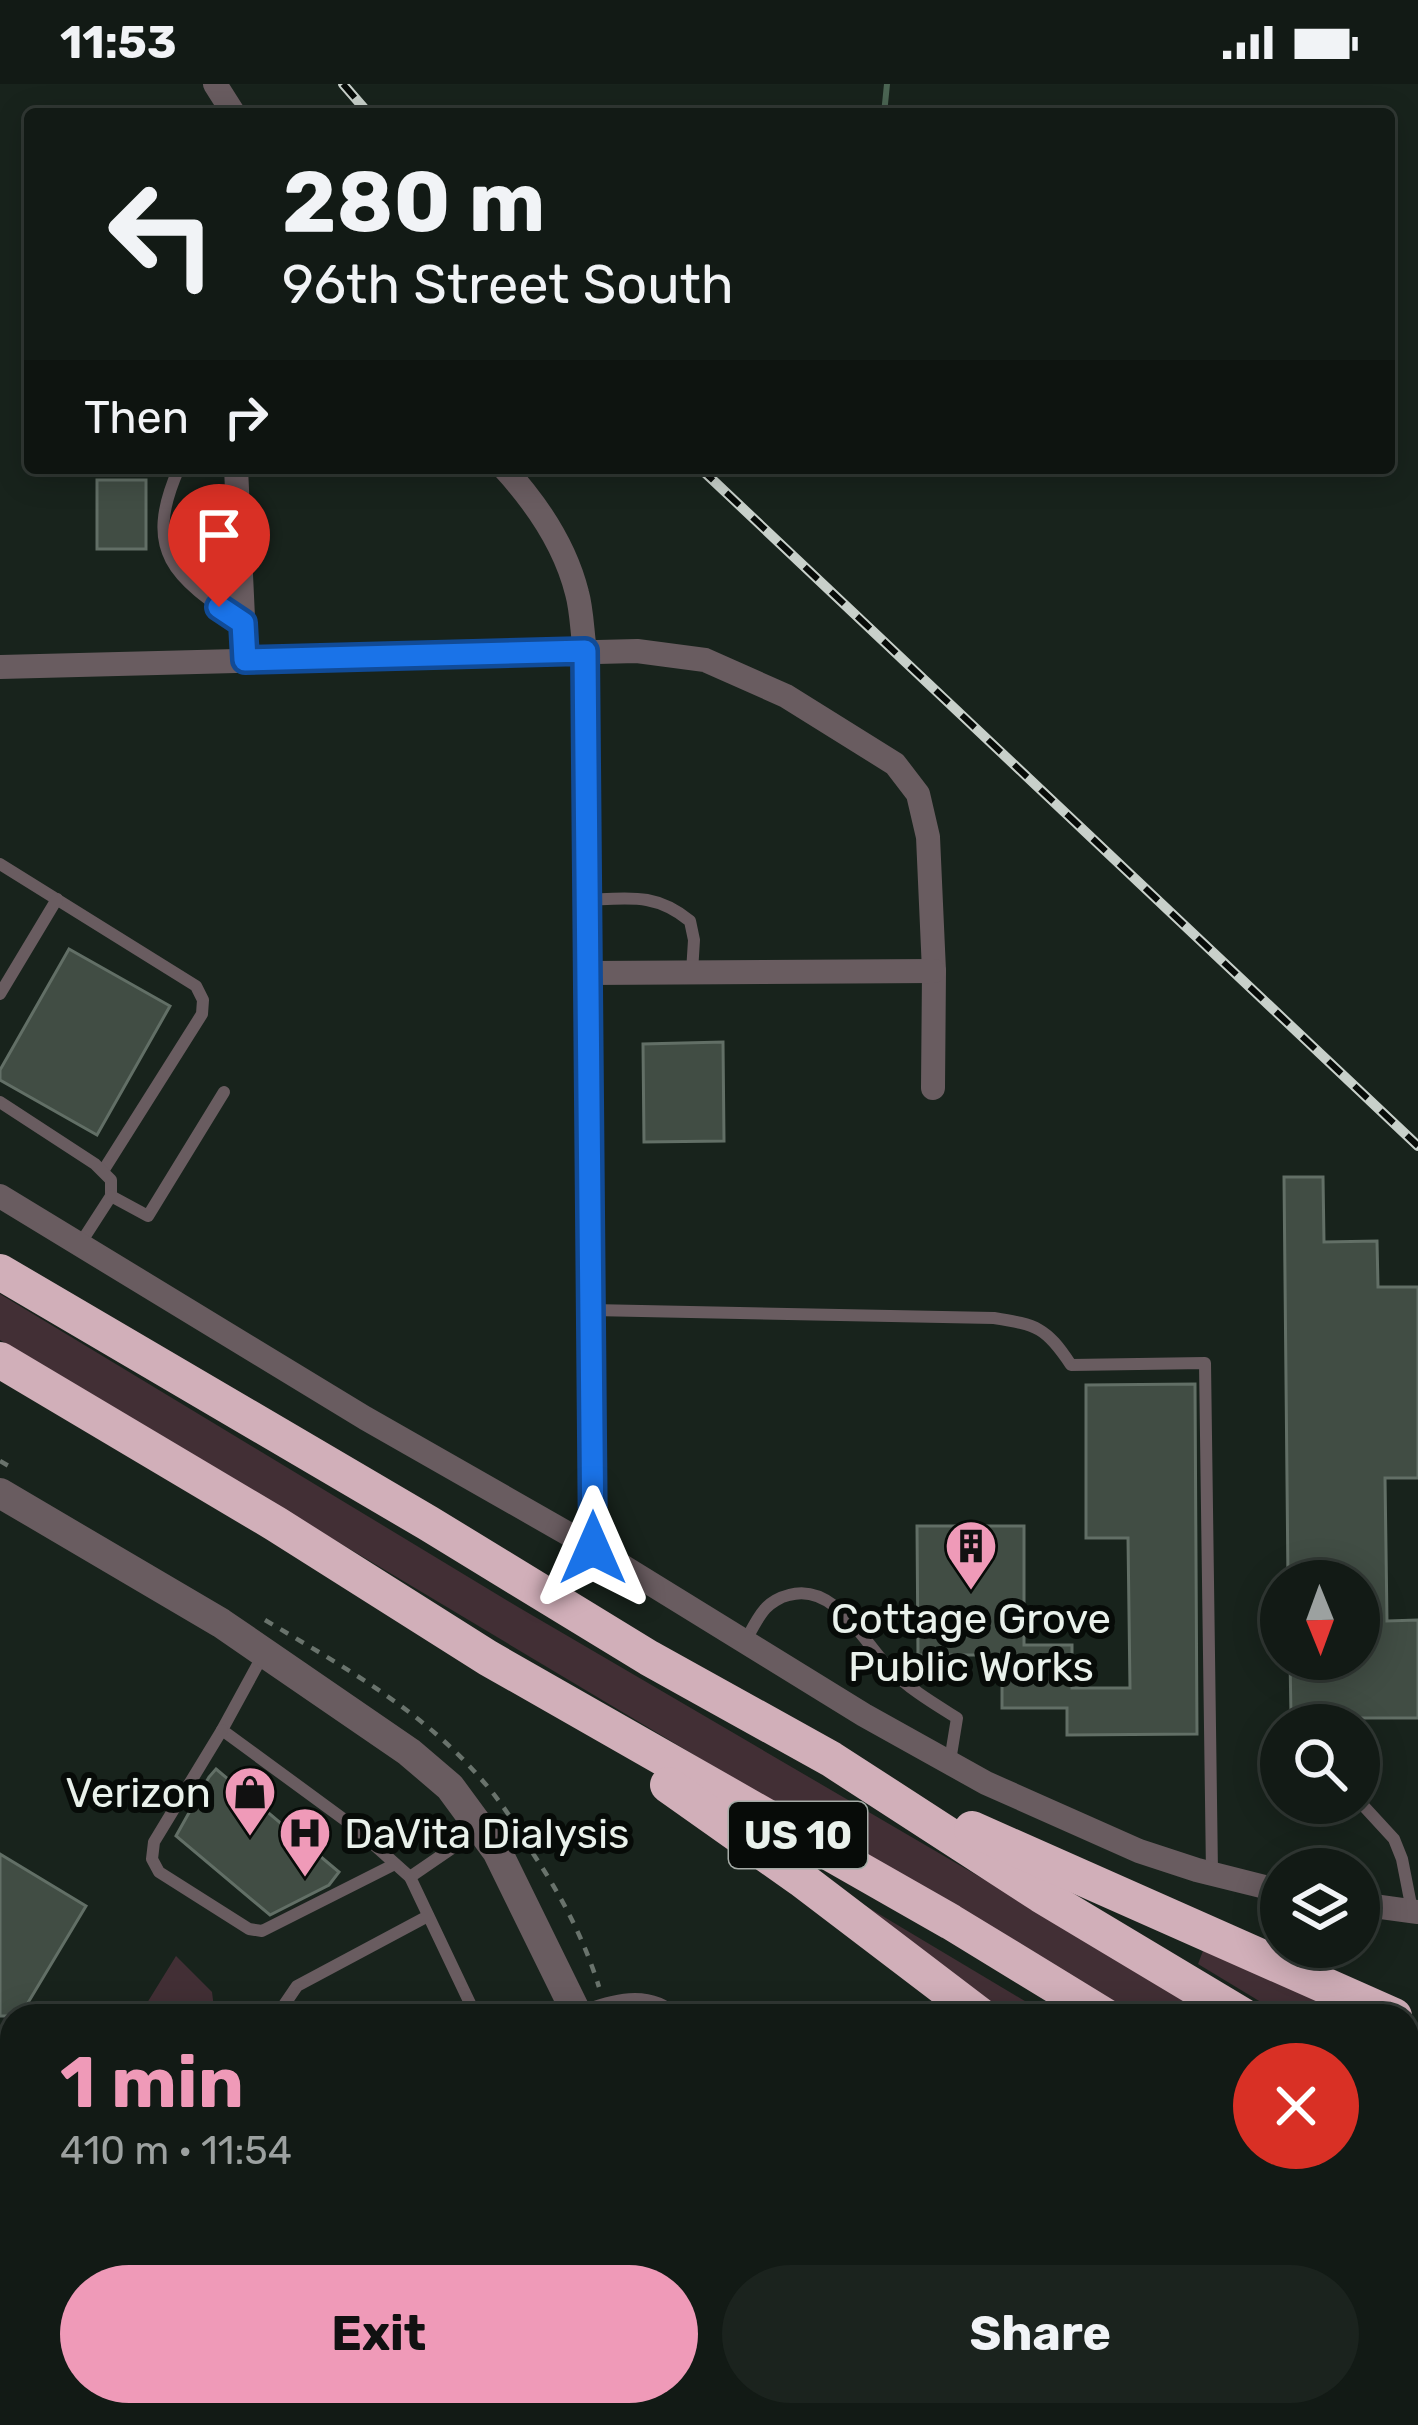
<!DOCTYPE html>
<html lang="en">
<head>
<meta charset="utf-8">
<style>
	body { margin:0; font-family:Rubik,sans-serif; background:#1b231e; color:#f1f3f6; height:100vh; display:flex; flex-direction:column; font-size:45px; white-space:nowrap }
	* { box-sizing:border-box; margin:0 }
	p { font-size:39px; color:#9ca1a0 }
	.icon { flex:none; width:66px; height:66px; fill:none; stroke:currentColor; stroke-width:2; stroke-linecap:round; stroke-linejoin:round }
	.map { position:relative; flex:1; overflow:hidden }
	.sheet { position:absolute; left:0px; top:1920px; width:1419px; height:423px; display:flex; flex-direction:column; background:#121a15; border-radius:36px 36px 0 0; box-shadow:0 6px 30px #0003,0 0 0 3px #313834 }
	.sheet>* { flex:none }
	.hud { position:absolute; left:24px; top:24px; width:1371px; height:366px; border-radius:12px; box-shadow:0 6px 30px #0003,0 0 0 3px #313834; background:#121a15; color:#f1f3f6; overflow:hidden }
	.needle { width:78px; rotate:179deg }
	.controls { position:absolute; left:1260px; top:1476px; display:grid; gap:24px }
	.controls a { display:grid; place-items:center; width:120px; height:120px; border-radius:50%; background:#121a15; box-shadow:0 6px 30px #0003,0 0 0 3px #313834; font-size:60px }
	.pin { position:absolute; display:grid; place-items:center; width:102px; height:102px; color:#fff; margin:-123px -51px; border-radius:50% 50% 50% 0; rotate:-45deg; box-shadow:0 0 12px #0007 }
	.pin .icon { rotate:45deg }
	.me { position:absolute; width:132px; margin:-66px; rotate:0deg; stroke-linejoin:round; filter:drop-shadow(0 0 9px #0008) }
	.turn { display:flex; align-items:center; gap:42px; height:252px; padding:0 60px; font-size:54px }
	.turn .icon { width:156px; height:156px; stroke-width:2.5 }
	.turn b { display:block; font-size:84px; line-height:102px }
	.then { display:flex; align-items:center; height:114px; padding:0 60px; background:#0003; gap:24px; font-size:45px }
	.round { display:grid; place-items:center; flex:none; width:126px; height:126px; border-radius:63px; background:#1b231e }
	.head { display:flex; align-items:center; justify-content:space-between; height:204px; padding:0 60px }
	h1 { font-size:72px; font-weight:700; line-height:90px; color:#ef9ab8 }
	.primary-button { display:flex; gap:24px; margin-top:auto; padding:24px 60px }
	.primary-button a { flex:1; height:138px; border-radius:72px; background:#ef9ab8; color:#111; font-size:48px; font-weight:700; line-height:138px; text-align:center }
	.primary-button a+a { background:#1b231e; color:#f1f3f6 }
	.status { display:flex; justify-content:space-between; align-items:center; height:84px; padding:0 60px; background:#121a15; direction:ltr }
	.status svg { height:33px; fill:currentColor }
	.map>svg:first-child { display:block }
	.green { fill:#422f35 }
	.lines { fill:none; stroke-linecap:round; stroke-linejoin:round }
	.stream { stroke:#4b6553; stroke-width:6 }
	.building { fill:#414d44; stroke:#626f66; stroke-width:3 }
	.path { stroke:#69736c; stroke-width:4.5; stroke-dasharray:9 9; stroke-linecap:butt }
	.service { stroke:#695c60; stroke-width:12 }
	.minor { stroke:#695c60; stroke-width:24 }
	.tertiary { stroke:#695c60; stroke-width:30 }
	.motorway { stroke:#d1afb9; stroke-width:36 }
	.rail-casing { stroke:#c8d0ca; stroke-width:10 }
	.rail { stroke:#070b08; stroke-width:6; stroke-dasharray:18; stroke-linecap:butt }
	.route-casing { stroke:#114b97; stroke-width:30 }
	.route { stroke:#1a73e8; stroke-width:21 }
	.labels { text-anchor:middle; stroke-width:12; stroke-linejoin:round; paint-order:stroke }
	.shield { fill:#070b08; stroke:#a5aca7; stroke-width:3 }
	.shield-label { font-size:39px; font-weight:bold; fill:#e9f1eb }
	.poi-label { font-size:42px; fill:#e9f1eb; stroke:#070b08 }
</style>
</head>
<body>
<div class="status"><b>11:53</b><svg viewBox="0 0 49 12"><path d="M0 12V9h3v3zM5 12V6h3v6zM10 12V3h3v9zM15 12V0h3v12zM26 1h20v11H26zM47 4h2v5h-2z"/></svg></div>
<div class="map">
<svg width="1418" height="2341" viewBox="0 0 1418 2341">
	<rect width="100%" height="100%" fill="#18231c"/>
	<!-- green -->
	<g class="green">
		<polygon points="0,1210 518,1523 1067,1844 1210,1932 1131,1932 0,1256"/>
		<polygon points="864,1821 1050,1932 1007,1932"/>
		<polygon points="1204,1864 1359,1932 1284,1932 1198,1880"/>
		<polygon points="176,1872 212,1908 215,1932 186,1932 183,1917 173,1932 139,1932"/>
		<polygon points="1407,1953 1418,1958 1418,2012 1407,2005"/>
		<polygon points="12,2144 12,2194 0,2214 0,2164"/>
		<polygon points="1407,2145 1418,2151 1418,2292 1407,2283"/>
	</g>
	<g class="lines">
		<!-- stream -->
		<polyline class="stream" points="884,30 887,0"/>
	</g>
	<!-- building -->
	<g class="building">
		<rect x="97" y="396" width="49" height="69"/>
		<polygon points="69,865 170,922 97,1051 0,996 0,986"/>
		<polygon points="723,958 724,1057 644,1058 643,960"/>
		<polygon points="1284,1093 1323,1093 1324,1158 1377,1157 1378,1203 1418,1203 1418,1394 1385,1394 1387,1537 1418,1536 1418,1634 1351,1634 1351,1630 1291,1631 1290,1575 1359,1575 1359,1497 1288,1497"/>
		<polygon points="1195,1300 1197,1650 1067,1651 1067,1624 1002,1624 1002,1571 918,1571 917,1442 1024,1442 1024,1561 1072,1561 1072,1604 1130,1604 1128,1454 1086,1454 1086,1301"/>
		<polygon points="216,1685 339,1788 329,1801 270,1831 176,1752 209,1693"/>
		<polygon points="0,1770 86,1822 20,1932 0,1932"/>
	</g>
	<g class="lines">
		<!-- path -->
		<g class="path">
			<polyline points="0,1377 14,1385"/>
			<path d="M265,1536c77,46 157,90 216,159 21,23 37,50 53,76 28,42 50,84 65,132"/>
			<polyline points="634,2331 634,2341"/>
		</g>
		<!-- service -->
		<g class="service">
			<path d="M179,384c-37,83 -5,110 63,154"/>
			<polyline points="0,780 196,902 203,916 202,930 103,1087"/>
			<path d="M588,816c42,-2 68,-7 102,21l4,19 -2,32"/>
			<polyline points="0,910 57,815"/>
			<polyline points="0,1018 95,1080 111,1096 111,1112 80,1160"/>
			<polyline points="111,1112 148,1132 224,1008"/>
			<path d="M592,1226l402,8c43,7 52,9 77,47l134,-2 7,510"/>
			<path d="M745,1558c6,-11 12,-24 20,-33 5,-6 15,-12 24,-14 45,-13 74,46 100,73 20,21 44,35 68,50l-7,43"/>
			<polyline points="264,1569 222,1646 353,1742 410,1793"/>
			<polyline points="222,1646 154,1758 152,1775 159,1788 249,1845 262,1847 395,1780"/>
			<polyline points="1359,1717 1394,1755 1402,1775 1412,1826"/>
			<path d="M578,1929c32,-13 72,-25 99,3"/>
			<polyline points="280,1932 282,1924 297,1902 428,1832"/>
			<polyline points="476,1932 410,1793 480,1745"/>
			<polyline points="314,2331 314,2341"/>
			<polyline points="1252,2331 1262,2341"/>
			<polyline points="1078,2341 1088,2331"/>
		</g>
		<!-- minor -->
		<g class="minor">
			<polyline points="215,0 234,30"/>
			<polyline points="236,384 245,576"/>
			<path d="M504,384c33,36 61,77 73,125 5,18 5,39 8,58l8,897"/>
			<polyline points="0,583 637,567 705,576 786,612 895,680 918,710 928,753 934,887 933,1004"/>
			<polyline points="589,889 934,887"/>
			<polyline points="0,1112 365,1334 593,1464 864,1631 986,1699 1139,1767 1197,1786 1281,1807"/>
			<polyline points="1359,1820 1418,1828"/>
			<polyline points="85,2331 86,2341"/>
			<polyline points="216,2331 216,2341"/>
		</g>
		<!-- tertiary -->
		<g class="tertiary">
			<polyline points="0,1409 221,1539 409,1668 450,1703 497,1767 578,1932"/>
			<polyline points="600,2331 600,2341"/>
		</g>
		<!-- motorway -->
		<g class="motorway">
			<polyline points="0,1188 428,1439 649,1574 831,1675 1041,1811 1243,1932"/>
			<polyline points="0,1276 276,1440 488,1574 951,1838 1105,1932"/>
			<polyline points="668,1701 801,1795 981,1932"/>
			<polyline points="972,1745 1394,1932"/>
			<polyline points="1407,2035 1418,2042"/>
			<polyline points="1407,2115 1418,2122"/>
			<polyline points="1407,2298 1418,2307"/>
		</g>
		<!-- rail casing -->
		<g class="rail-casing">
			<g id="rail">
				<polyline points="343,0 369,30"/>
				<polyline points="700,384 1418,1062"/>
			</g>
		</g>
		<!-- rail -->
		<use href="#rail" class="rail"/>
	</g>
	<g class="lines">
		<!-- route casing -->
		<g class="route-casing">
			<polyline id="route" points="219,523 243,539 245,576 585,567 593,1464"/>
		</g>
		<!-- route -->
		<use href="#route" class="route"/>
	</g>
	<!-- icons -->
	<defs>
		<g id="building-pin" transform="scale(2.7)"><path d="M0 17L-7.5 6A9.5 9.5 0 1 1 7.5 6Z" fill="#ef9ab8" stroke="#070b08"/><path d="M-4-6H4V6H1V3H-1V6H-4ZM-2.5-4.3h1.7v1.8h-1.7ZM.8-4.3h1.7v1.8H.8ZM-2.5-1h1.7V.8h-1.7ZM.8-1h1.7V.8H.8Z" fill="#111"/></g>
		<g id="shop-pin" transform="scale(2.7)"><path d="M0 17L-7.5 6A9.5 9.5 0 1 1 7.5 6Z" fill="#ef9ab8" stroke="#070b08"/><path d="M-5-2.5h2.3a2.7 3.5 0 0 1 5.4 0H5L5.5 6h-11ZM-1.5-2.5h3a1.5 2.3 0 0 0-3 0Z" fill="#111"/></g>
		<g id="hospital-pin" transform="scale(2.7)"><path d="M0 17L-7.5 6A9.5 9.5 0 1 1 7.5 6Z" fill="#ef9ab8" stroke="#070b08"/><path d="M-5-5h3v3.5h4V-5h3V5h-3V1.5h-4V5h-3Z" fill="#111"/></g>
	</defs>
	<g fill-rule="evenodd">
		<use href="#building-pin" x="971" y="1462"/>
		<use href="#shop-pin" x="250" y="1708"/>
		<use href="#hospital-pin" x="305" y="1749"/>
	</g>
	<g class="labels">
		<!-- shield labels -->
		<rect class="shield" x="729" y="1718" width="138" height="66" rx="9"/>
		<g class="shield-label">
			<text x="798" y="1765">US 10</text>
		</g>
		<!-- poi labels -->
		<g class="poi-label">
			<text x="971" y="1549">Cottage Grove<tspan x="971" dy="48">Public Works</tspan></text>
			<text x="211" y="1723" text-anchor="end">Verizon</text>
			<text x="344" y="1764" text-anchor="start">DaVita Dialysis</text>
		</g>
	</g>
</svg>
<div class="controls">
<a><svg class="needle" viewBox="-14 -14 28 28"><path d="M0-13l5 13h-10z" fill="#e53935"/><path d="M0 13l5-13h-10z" fill="#9ca1a0"/></svg></a>
<a><svg class="icon" aria-label="search" viewBox="0 0 24 24"><circle cx="10" cy="10" r="6"/><path d="M15 15l6 6"/></svg></a>
<a><svg class="icon" aria-label="layers" viewBox="0 0 24 24"><path d="M12 4l9 5-9 5-9-5zM3 14l9 5 9-5"/></svg></a>
</div>
<div class="pin" style="left:219px;top:523px;background:#d93025"><svg class="icon" aria-label="arrive" viewBox="0 0 24 24"><path d="M6 21V4h12l-3 4 3 4H6"/></svg></div>
<svg class="me" style="left:593px;top:1464px" viewBox="-20 -20 40 40"><path d="M0-17L14 15 0 8-14 15z" fill="#1a73e8" stroke="#fff" stroke-width="4"/></svg>
<div class="hud">
<div class="turn"><svg class="icon" aria-label="left" viewBox="0 0 24 24"><path d="M17 20v-9H6M10 6l-5 5 5 5"/></svg><div><b>280 m</b>96th Street South</div></div>
<div class="then">Then<svg class="icon" aria-label="right" viewBox="0 0 24 24"><path d="M7 20v-9h11M14 6l5 5-5 5"/></svg></div>
</div>
<section class="sheet">
<div class="head"><div><h1>1 min</h1><p>410 m · 11:54</p></div><a class="round" style="background:#d93025;color:#fff"><svg class="icon" aria-label="close" viewBox="0 0 24 24"><path d="M6 6l12 12M18 6L6 18"/></svg></a></div>
<div class="primary-button"><a>Exit</a><a>Share</a></div>
</section>
</div>
</body>
</html>
